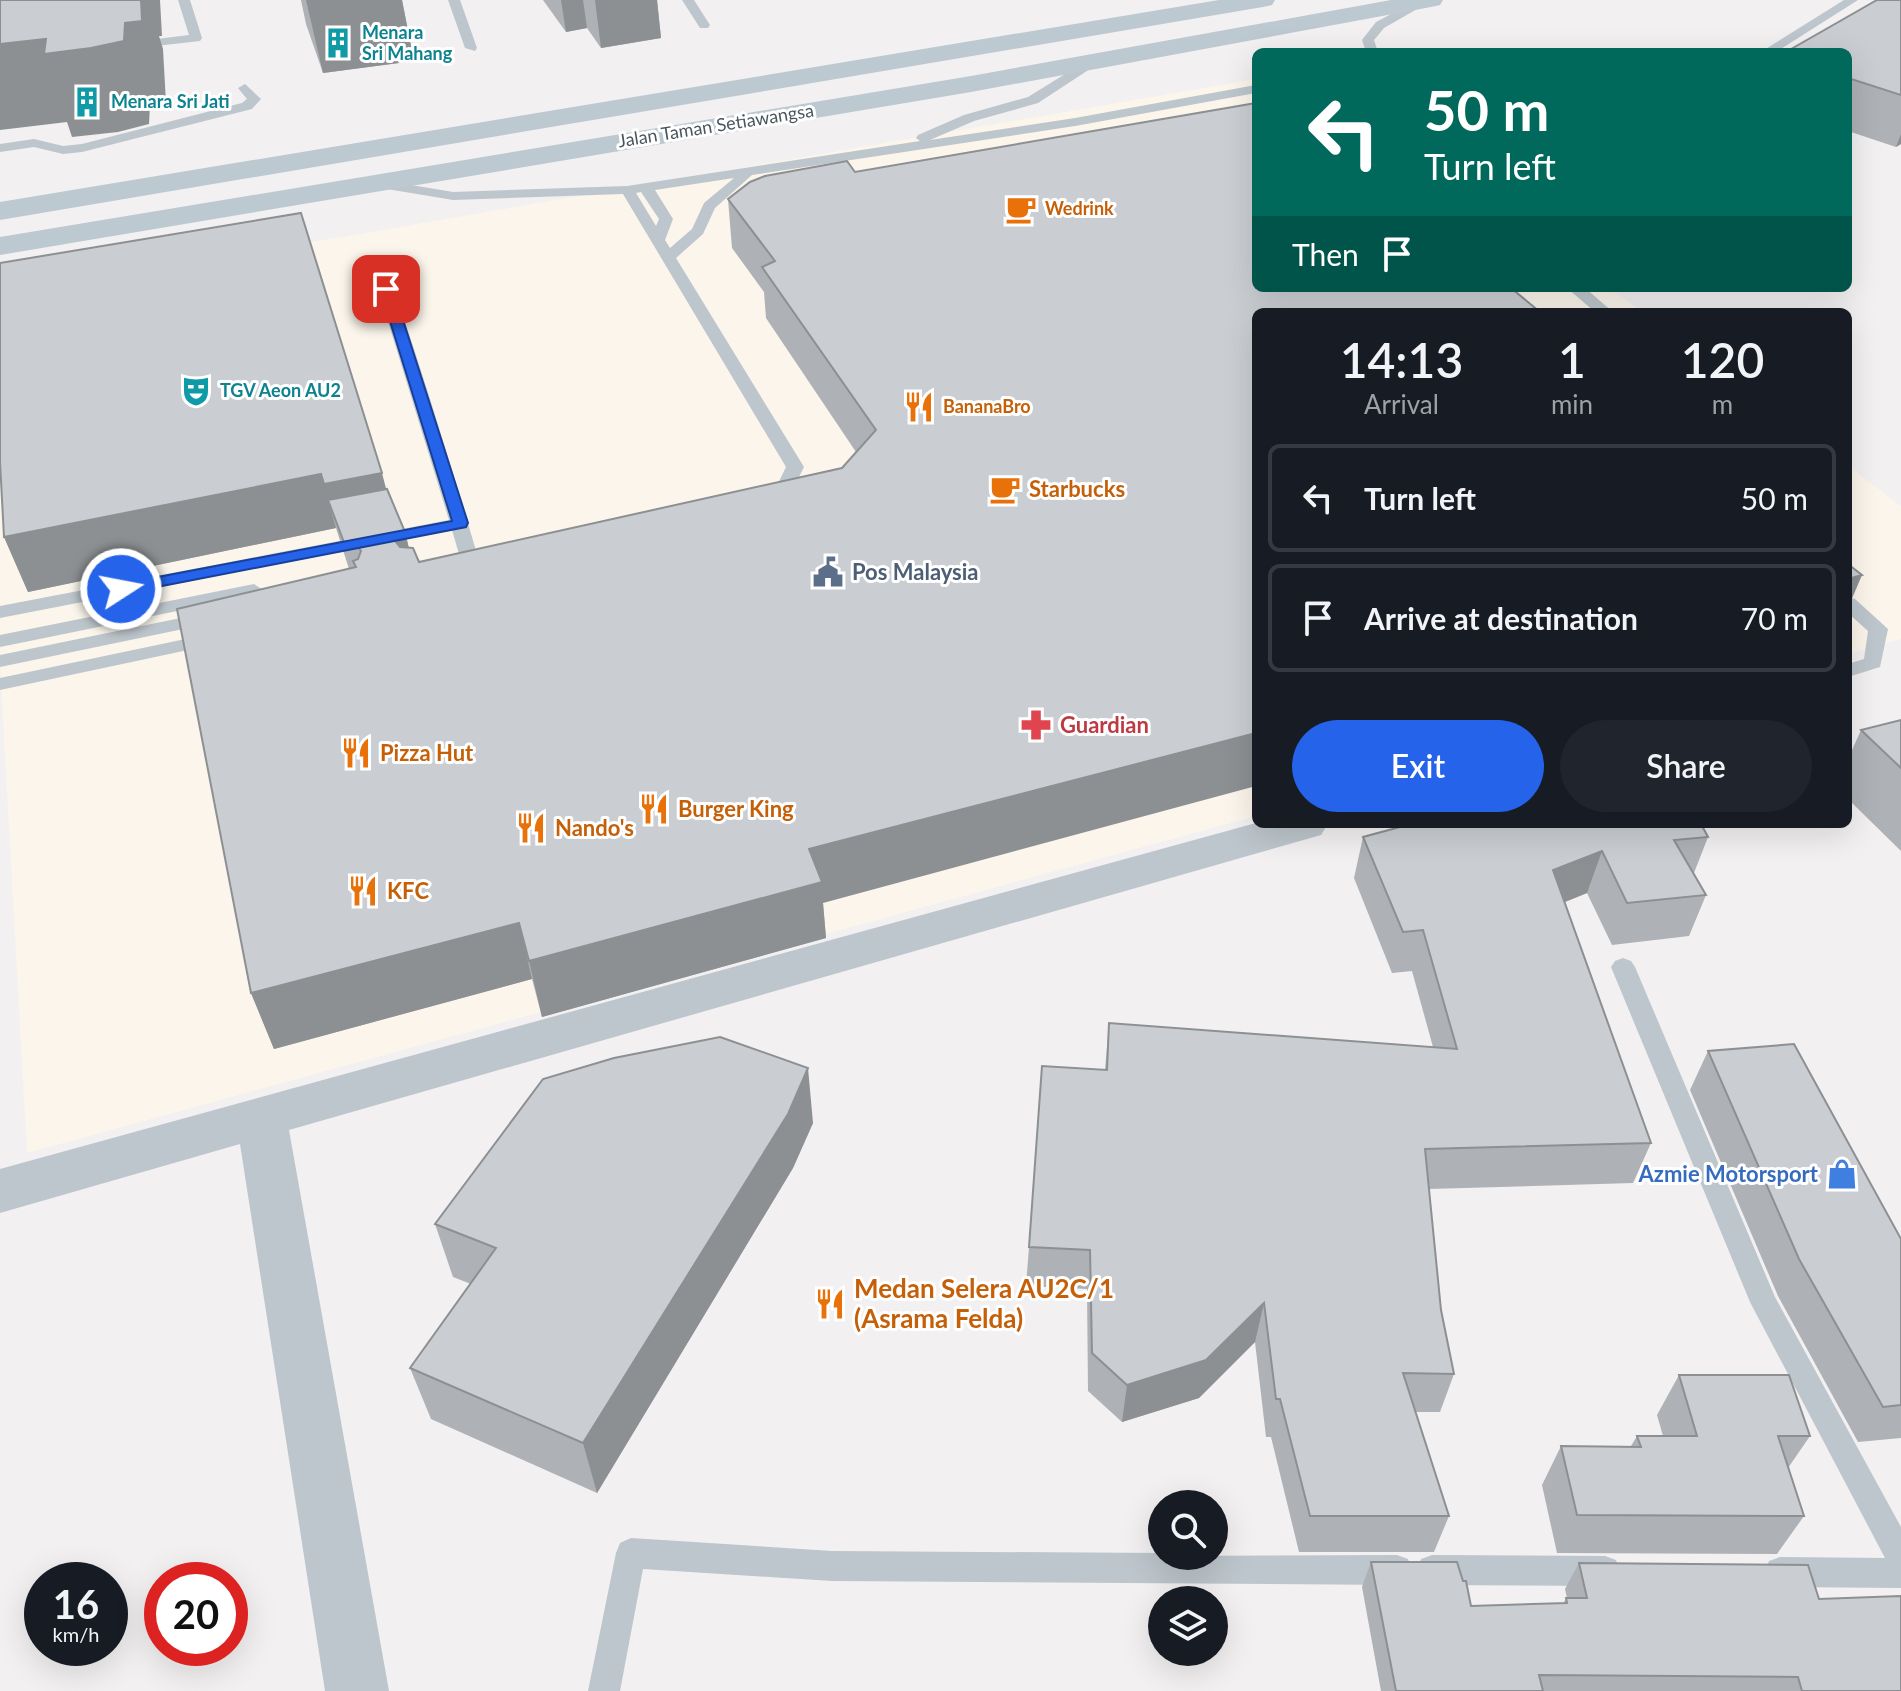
<!DOCTYPE html>
<html lang="en">
<head>
<meta charset="utf-8">
<style>
	body { margin:0; font-family:Lato,sans-serif; background:#20242c; color:#f1f3f6; height:100vh; display:flex; flex-direction:column; font-size:30px; white-space:nowrap }
	* { box-sizing:border-box; margin:0 }
	p { font-size:26px; color:#9ea1a6 }
	.icon { flex:none; width:44px; height:44px; fill:none; stroke:currentColor; stroke-width:2; stroke-linecap:round; stroke-linejoin:round }
	.map { position:relative; flex:1; overflow:hidden }
	.panel { position:absolute; left:1252px; top:308px; width:600px; height:520px; display:flex; flex-direction:column; background:#171b24; border-radius:12px; box-shadow:0 8px 32px #0002 }
	.panel>* { flex:none }
	.top-card { position:absolute; left:1252px; top:48px; width:600px; height:244px; border-radius:12px; box-shadow:0 8px 32px #0002; background:#00695c; color:#fff; overflow:hidden }
	.buttons { position:absolute; left:1148px; top:1490px; display:grid; gap:16px }
	.buttons a { display:grid; place-items:center; width:80px; height:80px; border-radius:50%; background:#171b24; box-shadow:0 8px 32px #0002; font-size:40px }
	.speed { position:absolute; left:24px; top:1562px; display:flex; gap:16px; font-size:40px; font-weight:700; text-align:center }
	.speed>* { display:grid; place-content:center; width:104px; height:104px; border-radius:50%; background:#171b24; box-shadow:0 8px 32px #0002; line-height:1 }
	.speed small { font-size:20px; font-weight:400 }
	.speed .limit { border:12px solid #d22; background:#fff; color:#111 }
	.pin { position:absolute; display:grid; place-items:center; width:68px; height:68px; color:#fff; margin:-34px; border-radius:16px; box-shadow:0 4px 12px #0006 }
	.me { position:absolute; width:88px; margin:-44px; rotate:79deg; stroke-linejoin:round; filter:drop-shadow(0 0 6px #0008) }
	.turn { display:flex; align-items:center; gap:28px; height:168px; padding:0 40px; font-size:36px }
	.turn .icon { width:104px; height:104px; stroke-width:2.5 }
	.turn b { display:block; font-size:56px; line-height:68px }
	.then { display:flex; align-items:center; height:76px; padding:0 40px; background:#0003; gap:16px; font-size:30px }
	.eta { display:flex; justify-content:space-evenly; align-items:center; height:136px; text-align:center }
	.eta b { font-size:48px; font-weight:600; line-height:56px }
	.primary-button { display:flex; gap:16px; margin-top:auto; padding:16px 40px }
	.primary-button a { flex:1; height:92px; border-radius:48px; background:#2563eb; color:#fff; font-size:32px; font-weight:600; line-height:92px; text-align:center }
	.primary-button a+a { background:#20242c; color:#f1f3f6 }
	ul { padding:0; list-style:none }
	li { display:flex; align-items:center; gap:24px; height:108px; margin:0 16px 12px; padding:0 24px; border:4px solid #363941; border-radius:12px }
	li div { flex:1 }
	li b { display:block; font-size:30px }
	li em { font-style:normal }
	.map>svg:first-child { display:block }
	.commercial { fill:#fbf5eb }
	.lines { fill:none; stroke-linecap:round; stroke-linejoin:round }
	.service { fill:#bdc6cc; fill-rule:evenodd }
	.minor { fill:#bdc6cc; fill-rule:evenodd }
	.secondary { fill:#bdc9d1; fill-rule:evenodd }
	.wall { fill:#aeb1b5 }
	.shaded-wall { fill:#8d9093 }
	.building { fill:#caced2; stroke:#8d9093; stroke-width:2 }
	.route { fill:#2563eb; stroke:#184099; stroke-width:2 }
	.labels { text-anchor:middle; stroke-width:6; stroke-linejoin:round; paint-order:stroke }
	.far-culture-label { font-size:18px; font-weight:bold; fill:#0d838f; stroke:#fff; text-anchor:start }
	.far-street-label { font-size:18px; fill:#49565d; stroke:#fff }
	.far-food-label { font-size:18px; font-weight:bold; fill:#c56008; stroke:#fff; text-anchor:start }
	.food-label { font-size:22px; font-weight:bold; fill:#c56008; stroke:#fff; text-anchor:start }
	.service-label { font-size:22px; font-weight:bold; fill:#4e5e75; stroke:#fff; text-anchor:start }
	.health-label { font-size:22px; font-weight:bold; fill:#be3a42; stroke:#fff; text-anchor:start }
	.shop-label { font-size:22px; font-weight:bold; fill:#366cbe; stroke:#fff; text-anchor:end }
	.near-food-label { font-size:26px; font-weight:bold; fill:#c56008; stroke:#fff; text-anchor:start }
</style>
</head>
<body>
<div class="map">
<svg width="1901" height="1691" viewBox="0 0 1901 1691">
	<rect width="100%" height="100%" fill="#f2f0f0"/>
	<!-- commercial -->
	<g class="commercial">
		<polygon points="1256,79 1256,288 1610,288 1642,312 1256,312 1256,816 27,1153 0,665 0,296"/>
		<polygon points="1848,466 1901,506 1901,639 1848,654"/>
	</g>
	<g class="lines">
		<!-- service -->
		<g class="service">
			<polygon points="178,0 190,0 202,38 200,41 129,49 127,46 133,42 189,35"/>
			<polygon points="448,0 460,0 477,48 475,51 465,48"/>
			<polygon points="682,0 694,0 710,25 708,28 700,28"/>
			<polygon points="1418,0 1431,1 1384,28 1374,40 1378,52 1366,52 1362,40 1376,22"/>
			<polygon points="1844,0 1858,0 1776,52 1761,52"/>
			<path d="M1091,58l5,1v6l-58,38 -64,18 -44,19 145,-22 181,-33v8l-181,33 -323,49 -37,33 -12,26 -27,24 128,209 -18,36 -12,5 -9,-5 7,-7 14,-29 -163,-273 -170,6 -78,-13 -7,-4 7,-4 78,13 174,-6 293,-45 -4,-3 2,-3 46,-20 64,-18zM734,178l-30,25 -12,26 -22,19 -5,-8 8,-21 -18,-29zM641,192l18,27 -3,7 -20,-33z"/>
			<polygon points="245,84 261,99 252,109 82,152 63,154 34,147 0,152 0,144 34,139 63,146 82,144 242,103 247,99 238,88"/>
			<path d="M386,284l8,5c33,96 62,193 90,289l-2,4 -7,2 -9,-6 -14,-48 -452,88v-12l449,-86 -71,-231z"/>
			<polygon points="1567,288 1585,288 1613,312 1595,312"/>
			<polygon points="254,584 263,590 261,594 0,647 0,635"/>
			<polygon points="1848,597 1855,599 1888,629 1880,667 1848,677 1848,664 1864,659 1868,631 1848,613"/>
			<polygon points="210,612 220,618 217,622 0,667 0,655"/>
			<polygon points="214,633 221,635 224,639 221,643 0,690 0,678"/>
			<polygon points="1623,958 1631,961 1635,967 1775,1297 1901,1527 1901,1588 1780,1587 1769,1583 1765,1572 1769,1561 1780,1557 1885,1558 1750,1302 1611,967 1615,961"/>
			<polygon points="631,1538 832,1551 1162,1553 1162,1556 1397,1555 1408,1559 1412,1570 1408,1581 1397,1585 832,1581 643,1569 620,1691 588,1691 616,1553 620,1543"/>
			<polygon points="1432,1555 1605,1556 1616,1560 1620,1571 1616,1582 1605,1586 1432,1585 1421,1581 1417,1570 1421,1559"/>
		</g>
		<!-- minor -->
		<polygon class="minor" points="1256,823 1328,824 1321,835 289,1130 389,1691 325,1691 240,1144 0,1213 0,1169"/>
		<!-- secondary -->
		<g class="secondary">
			<polygon points="1219,0 1275,0 1272,5 1263,7 0,220 0,202"/>
			<polygon points="1391,0 1443,0 1440,5 1431,7 971,92 0,255 0,237 971,76"/>
		</g>
	</g>
	<!-- wall -->
	<g class="wall">
		<polygon points="301,0 402,0 414,61 323,73 306,24"/>
		<polygon points="543,0 657,0 661,38 601,48 587,28 566,32"/>
		<polygon points="1901,0 1901,144 1896,147 1848,131 1848,52"/>
		<polygon points="1256,103 823,903 826,938 542,1017 532,979 274,1049 251,993 349,569 336,528 28,592 4,537 386,489 405,532 409,548 419,562 842,468 856,452 766,318 764,292 732,248 728,199 855,172"/>
		<polygon points="1901,720 1901,851 1848,799 1848,759 1861,730"/>
		<polygon points="1363,837 1708,837 1694,873 1706,895 1689,936 1612,945 1587,893 1565,902 1651,1143 1633,1183 1429,1189 1441,1310 1454,1374 1440,1412 1415,1412 1449,1516 1434,1552 1299,1552 1271,1437 1266,1437 1255,1342 1199,1398 1122,1422 1088,1391 1087,1289 1026,1286 1029,1247 1105,1070 1109,1023 1433,1047 1412,971 1392,973 1354,878"/>
		<polygon points="1708,1051 1901,1239 1901,1438 1858,1442 1778,1296 1690,1090"/>
		<polygon points="813,1123 793,1168 597,1493 431,1419 410,1368 471,1284 453,1277 435,1224"/>
		<polygon points="1679,1375 1810,1436 1788,1468 1804,1516 1777,1554 1557,1553 1542,1485 1561,1446 1631,1446 1637,1436 1663,1436 1657,1415"/>
		<polygon points="1371,1562 1471,1606 1563,1603 1567,1598 1565,1589 1579,1563 1819,1599 1901,1691 1381,1691 1362,1587"/>
	</g>
	<!-- shaded-wall -->
	<g class="shaded-wall">
		<polygon points="141,0 160,0 162,36 159,36 163,49 166,103 150,105 149,124 118,132 72,137 67,122 0,130 0,20"/>
		<polygon points="306,0 402,0 414,61 323,73"/>
		<polygon points="561,0 583,0 587,28 566,32"/>
		<polygon points="595,0 657,0 661,38 601,48"/>
		<polygon points="1901,134 1901,144 1896,147"/>
		<polygon points="382,473 396,527 328,500 336,528 28,592 4,537 321,474"/>
		<polygon points="405,532 418,587 396,542 399,534"/>
		<polygon points="1862,575 1848,608 1848,579"/>
		<polygon points="1256,733 1256,786 823,903 826,938 542,1017 529,961 809,849"/>
		<polygon points="1602,851 1587,893 1540,912 1553,870"/>
		<polygon points="519,923 532,979 274,1049 251,993"/>
		<polygon points="808,1068 813,1123 793,1168 597,1493 583,1443"/>
		<polygon points="1264,1303 1255,1342 1199,1398 1122,1422 1127,1385"/>
	</g>
	<!-- building -->
	<g class="building">
		<polygon points="0,0 141,0 142,21 125,23 124,41 91,48 44,54 46,39 0,44"/>
		<polygon points="1877,0 1901,0 1901,95 1848,78 1848,52 1786,52"/>
		<polygon points="1256,103 1256,288 1511,288 1540,312 1256,312 1256,733 809,849 822,882 529,961 519,923 251,993 177,609 356,567 353,561 358,559 361,551 357,546 345,545 328,500 387,489 405,532 399,534 396,542 400,547 413,548 419,562 842,468 876,430 762,267 775,261 728,199 750,182 765,176 847,161 855,172"/>
		<polygon points="301,213 382,473 324,484 321,474 4,537 0,462 0,263"/>
		<polygon points="1848,564 1862,575 1848,579"/>
		<polygon points="1901,720 1901,768 1861,730"/>
		<polygon points="1411,824 1701,824 1708,837 1674,840 1706,895 1627,903 1602,851 1553,870 1651,1143 1425,1149 1441,1310 1454,1374 1403,1373 1449,1516 1310,1516 1280,1399 1276,1399 1264,1303 1206,1360 1127,1385 1092,1353 1090,1250 1029,1247 1042,1066 1107,1070 1109,1023 1457,1049 1423,930 1403,932 1363,837"/>
		<polygon points="720,1037 808,1068 788,1114 583,1443 410,1368 496,1248 435,1224 543,1079 614,1058"/>
		<polygon points="1794,1044 1901,1239 1901,1405 1883,1407 1799,1259 1708,1051"/>
		<polygon points="1679,1375 1789,1375 1810,1436 1778,1436 1804,1516 1577,1515 1561,1446 1641,1447 1637,1436 1697,1436"/>
		<polygon points="1371,1562 1457,1562 1463,1581 1466,1581 1471,1606 1567,1603 1566,1598 1587,1598 1579,1563 1808,1565 1819,1599 1901,1596 1901,1691 1802,1691 1798,1677 1539,1675 1543,1691 1396,1691"/>
	</g>
	<!-- route -->
	<polygon class="route" points="386,285 393,289 468,523 466,527 121,594 115,593 115,586 121,584 452,521 380,289"/>
	<!-- icons -->
	<defs>
		<g id="building-bare" transform="scale(2.4)"><path d="M-4-6H4V6H1V3H-1V6H-4ZM-2.5-4.3h1.7v1.8h-1.7ZM.8-4.3h1.7v1.8H.8ZM-2.5-1h1.7V.8h-1.7ZM.8-1h1.7V.8H.8Z" fill="#0f9aa8" stroke="#fff" stroke-width="2.5" paint-order="stroke"/></g>
		<g id="cafe-bare" transform="scale(2.4)"><path d="M-5.5-4.5H6V0H3Q3 3.5 0 3.5H-2.5Q-5.5 3.5-5.5 0ZM3-3.2v2h1.7v-2ZM-6 4.5H4V6H-6Z" fill="#e8710a" stroke="#fff" stroke-width="2.5" paint-order="stroke"/></g>
		<g id="theatre-bare" transform="scale(2.4)"><path d="M-5-5.5Q0-4 5-5.5V0Q5 5 0 6Q-5 5-5 0ZM-3.3-2.5H-1v1.5H-3.3ZM1-2.5H3.3v1.5H1ZM-2.8 1Q0 5.5 2.8 1Z" fill="#0f9aa8" stroke="#fff" stroke-width="2.5" paint-order="stroke"/></g>
		<g id="restaurant-bare" transform="scale(2.4)"><path d="M-5-6h1v4h1v-4h1v4h1v-4h1v5L-1.5 .5V6h-2V.5L-5-1ZM5-6V6H3V1.5H1.5Q1.5-4 5-6Z" fill="#e8710a" stroke="#fff" stroke-width="2.5" paint-order="stroke"/></g>
		<g id="civic-bare" transform="scale(2.4)"><path d="M-.6-6.5H3V-4.5H.6V-3L4-1V1h2V6H-6V1h2V-1L-.6-3ZM-1.2 2.5V6h2.4V2.5Z" fill="#5c6f8a" stroke="#fff" stroke-width="2.5" paint-order="stroke"/></g>
		<g id="pharmacy-bare" transform="scale(2.4)"><path d="M-2-6h4v4h4v4h-4v4h-4v-4h-4v-4h4Z" fill="#e0444e" stroke="#fff" stroke-width="2.5" paint-order="stroke"/></g>
		<g id="shop-bare" transform="scale(2.4)"><path d="M-5-2.5h2.3a2.7 3.5 0 0 1 5.4 0H5L5.5 6h-11ZM-1.5-2.5h3a1.5 2.3 0 0 0-3 0Z" fill="#3f7fe0" stroke="#fff" stroke-width="2.5" paint-order="stroke"/></g>
	</defs>
	<g fill-rule="evenodd">
		<use href="#building-bare" x="338" y="43"/>
		<use href="#building-bare" x="87" y="102"/>
		<use href="#cafe-bare" x="1021" y="209"/>
		<use href="#theatre-bare" x="196" y="391"/>
		<use href="#restaurant-bare" x="919" y="407"/>
		<use href="#cafe-bare" x="1005" y="489"/>
		<use href="#civic-bare" x="828" y="572"/>
		<use href="#pharmacy-bare" x="1036" y="725"/>
		<use href="#restaurant-bare" x="356" y="753"/>
		<use href="#restaurant-bare" x="654" y="809"/>
		<use href="#restaurant-bare" x="531" y="828"/>
		<use href="#restaurant-bare" x="363" y="891"/>
		<use href="#shop-bare" x="1842" y="1174"/>
		<use href="#restaurant-bare" x="830" y="1304"/>
	</g>
	<g class="labels">
		<!-- far-culture labels -->
		<g class="far-culture-label">
			<text x="362" y="39">Menara<tspan x="362" dy="21">Sri Mahang</tspan></text>
			<text x="111" y="108">Menara Sri Jati</text>
			<text x="220" y="397">TGV Aeon AU2</text>
		</g>
		<!-- far-street labels -->
		<g class="far-street-label">
			<text transform="translate(716 126) rotate(-9)" y="6">Jalan Taman Setiawangsa</text>
		</g>
		<!-- far-food labels -->
		<g class="far-food-label">
			<text x="1045" y="215">Wedrink</text>
			<text x="943" y="413">BananaBro</text>
		</g>
		<!-- food labels -->
		<g class="food-label">
			<text x="1029" y="497">Starbucks</text>
			<text x="380" y="761">Pizza Hut</text>
			<text x="678" y="817">Burger King</text>
			<text x="555" y="836">Nando's</text>
			<text x="387" y="899">KFC</text>
		</g>
		<!-- service labels -->
		<g class="service-label">
			<text x="852" y="580">Pos Malaysia</text>
		</g>
		<!-- health labels -->
		<g class="health-label">
			<text x="1060" y="733">Guardian</text>
		</g>
		<!-- shop labels -->
		<g class="shop-label">
			<text x="1818" y="1182">Azmie Motorsport</text>
		</g>
		<!-- near-food labels -->
		<g class="near-food-label">
			<text x="854" y="1298">Medan Selera AU2C/1<tspan x="854" dy="30">(Asrama Felda)</tspan></text>
		</g>
	</g>
</svg>
<div class="buttons">
<a><svg class="icon" aria-label="search" viewBox="0 0 24 24"><circle cx="10" cy="10" r="6"/><path d="M15 15l6 6"/></svg></a>
<a><svg class="icon" aria-label="layers" viewBox="0 0 24 24"><path d="M12 4l9 5-9 5-9-5zM3 14l9 5 9-5"/></svg></a>
</div>
<div class="speed"><div>16<small>km/h</small></div><div class="limit">20</div></div>
<div class="pin" style="left:386px;top:289px;background:#d93025"><svg class="icon" aria-label="arrive" viewBox="0 0 24 24"><path d="M6 21V4h12l-3 4 3 4H6"/></svg></div>
<svg class="me" style="left:121px;top:589px" viewBox="-20 -20 40 40"><circle r="17" fill="#2563eb" stroke="#fff" stroke-width="3"/><path d="M0-11L8 9 0 5-8 9z" fill="#fff"/></svg>
<div class="top-card">
<div class="turn"><svg class="icon" aria-label="left" viewBox="0 0 24 24"><path d="M17 20v-9H6M10 6l-5 5 5 5"/></svg><div><b>50 m</b>Turn left</div></div>
<div class="then">Then<svg class="icon" aria-label="arrive" viewBox="0 0 24 24"><path d="M6 21V4h12l-3 4 3 4H6"/></svg></div>
</div>
<section class="panel">
<div class="eta">
<div><b>14:13</b><p>Arrival</p></div>
<div><b>1</b><p>min</p></div>
<div><b>120</b><p>m</p></div>
</div>
<ul>
<li><svg class="icon" aria-label="left" viewBox="0 0 24 24"><path d="M17 20v-9H6M10 6l-5 5 5 5"/></svg><div><b>Turn left</b></div><em>50 m</em></li>
<li><svg class="icon" aria-label="arrive" viewBox="0 0 24 24"><path d="M6 21V4h12l-3 4 3 4H6"/></svg><div><b>Arrive at destination</b></div><em>70 m</em></li>
</ul>
<div class="primary-button"><a>Exit</a><a>Share</a></div>
</section>
</div>
</body>
</html>
